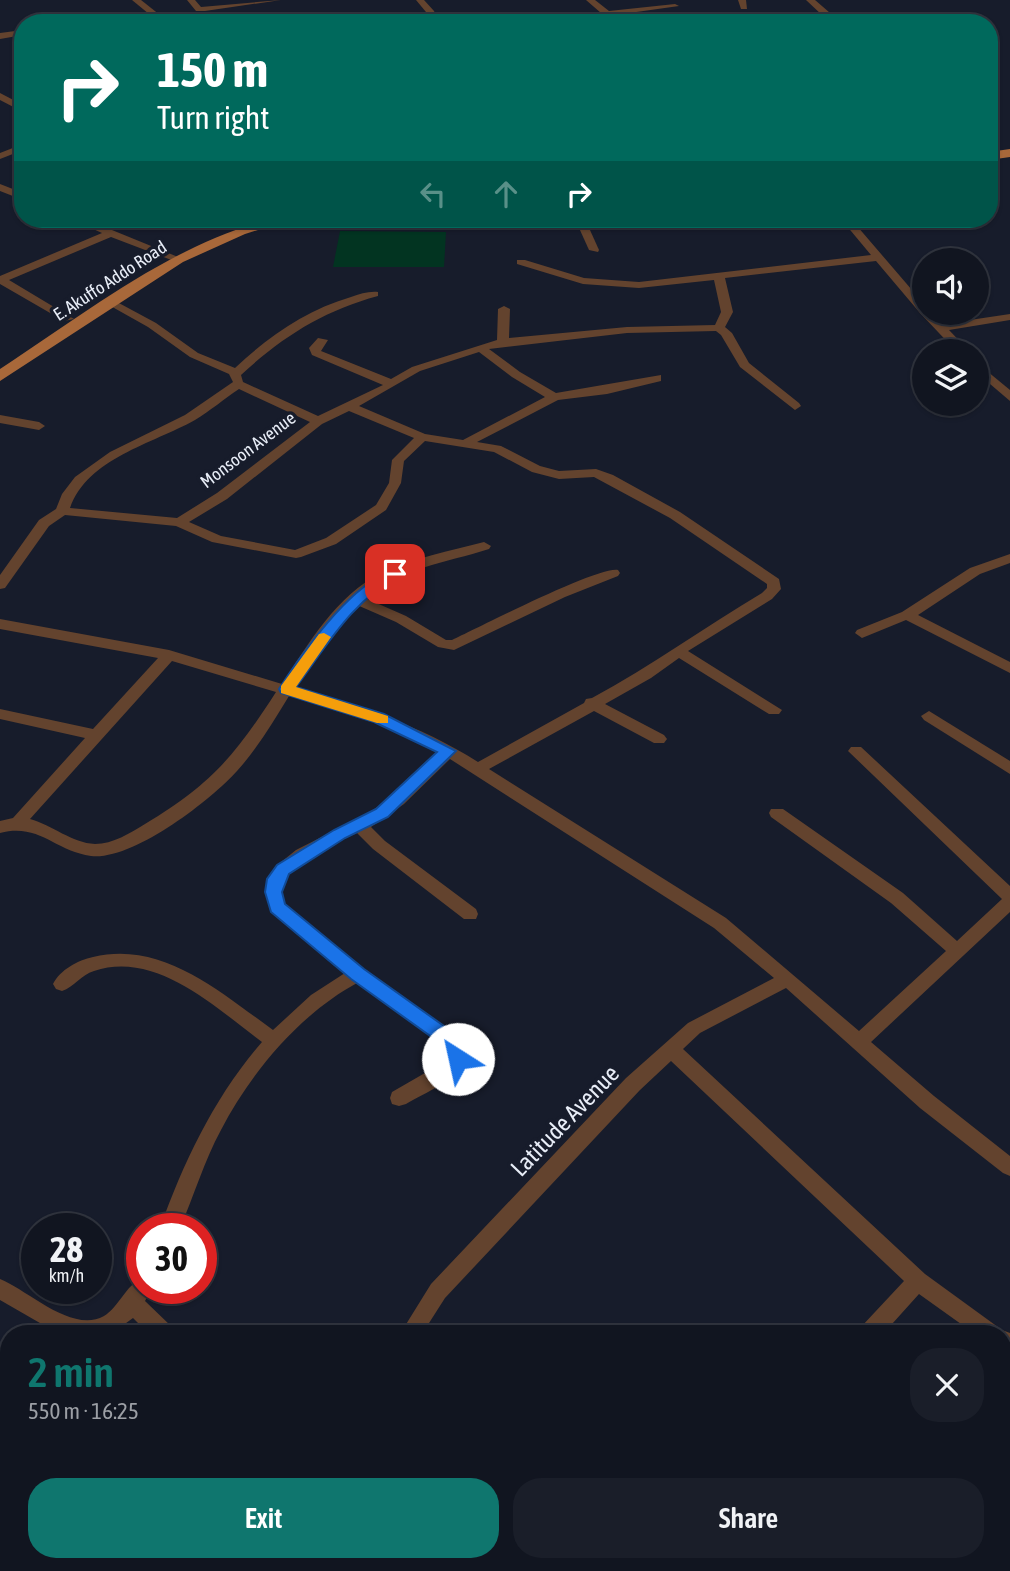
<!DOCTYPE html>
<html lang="en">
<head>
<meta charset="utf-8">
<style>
	body { margin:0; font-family:"Asap Condensed",sans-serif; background:#1a1e29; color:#f1f3f6; height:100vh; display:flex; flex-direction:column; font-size:26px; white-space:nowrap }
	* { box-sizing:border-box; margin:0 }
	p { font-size:23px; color:#9c9fa5 }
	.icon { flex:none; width:38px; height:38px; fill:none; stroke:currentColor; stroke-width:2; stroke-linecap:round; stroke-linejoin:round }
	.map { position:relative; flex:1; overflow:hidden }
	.side { position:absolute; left:0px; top:1325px; width:1012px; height:247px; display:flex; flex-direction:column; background:#111520; border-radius:28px 28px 0 0; box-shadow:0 2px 5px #0004,0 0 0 2px #30343e }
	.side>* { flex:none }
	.top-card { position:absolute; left:14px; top:14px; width:984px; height:214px; border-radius:28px; box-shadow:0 2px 5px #0004,0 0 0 2px #30343e; background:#00695c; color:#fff; overflow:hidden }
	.tools { position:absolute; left:912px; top:248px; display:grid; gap:14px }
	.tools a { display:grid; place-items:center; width:77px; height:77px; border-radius:50%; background:#111520; box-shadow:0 2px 5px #0004,0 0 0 2px #30343e; font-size:35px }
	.speed { position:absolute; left:21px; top:1213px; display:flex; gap:14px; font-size:35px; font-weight:700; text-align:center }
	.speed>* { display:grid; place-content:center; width:91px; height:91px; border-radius:50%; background:#111520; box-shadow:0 2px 5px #0004,0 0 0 2px #30343e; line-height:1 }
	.speed small { font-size:18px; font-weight:400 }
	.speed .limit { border:10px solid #d22; background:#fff; color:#111 }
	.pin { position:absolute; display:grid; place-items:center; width:60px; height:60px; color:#fff; margin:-30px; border-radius:14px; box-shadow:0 4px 10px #0006 }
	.me { position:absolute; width:77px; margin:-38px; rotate:325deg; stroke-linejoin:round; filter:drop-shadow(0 0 5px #0008) }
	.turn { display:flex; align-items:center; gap:24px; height:147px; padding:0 28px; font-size:32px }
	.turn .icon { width:91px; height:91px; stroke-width:2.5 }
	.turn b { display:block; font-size:49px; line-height:60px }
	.lanes { display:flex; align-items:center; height:66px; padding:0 28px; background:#0003; justify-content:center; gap:35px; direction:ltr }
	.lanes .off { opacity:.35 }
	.round { display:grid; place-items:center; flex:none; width:74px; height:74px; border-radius:28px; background:#1a1e29 }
	.headline { display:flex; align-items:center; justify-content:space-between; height:119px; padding:0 28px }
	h1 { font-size:42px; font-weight:600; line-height:52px; color:#0f766e }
	.cta { display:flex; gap:14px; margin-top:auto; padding:14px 28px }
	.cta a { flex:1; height:80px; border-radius:28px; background:#0f766e; color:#fff; font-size:28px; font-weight:600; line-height:80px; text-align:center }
	.cta a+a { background:#1a1e29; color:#f1f3f6 }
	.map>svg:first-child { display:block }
	.green { fill:#023421 }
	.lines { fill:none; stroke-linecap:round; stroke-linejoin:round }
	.minor { fill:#63432e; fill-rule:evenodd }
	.major { fill:#a8683a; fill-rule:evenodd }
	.route { fill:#1a73e8; stroke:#114b97; stroke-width:2 }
	.slow { fill:#f59e0b }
	.labels { text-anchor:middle; stroke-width:7; stroke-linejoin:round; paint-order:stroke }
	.far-street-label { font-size:18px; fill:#e8edf7; stroke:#171c2b }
	.near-street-label { font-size:24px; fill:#e8edf7; stroke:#171c2b }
</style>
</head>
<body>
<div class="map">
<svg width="1010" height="1571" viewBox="0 0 1010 1571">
	<rect width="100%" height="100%" fill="#171c2b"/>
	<!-- green -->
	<polygon class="green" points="340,231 446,232 444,267 333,267"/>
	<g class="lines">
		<!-- minor -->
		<g class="minor">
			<polygon points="132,0 141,0 170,23 160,23"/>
			<polygon points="187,0 195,0 201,7 281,0 205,11 196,11"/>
			<polygon points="416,0 424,0 434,11 439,23 431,23 426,12"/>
			<polygon points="586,0 595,0 609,11 675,4 679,6 608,16 591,23 579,23 601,13"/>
			<polygon points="738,0 746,0 747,9 741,9"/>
			<polygon points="806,0 815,0 837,19 837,23 827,20 778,23 822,15"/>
			<polygon points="322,17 331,23 322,23 318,19"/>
			<polygon points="23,30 23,35 0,39 0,33"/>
			<polygon points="0,93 23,105 23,112 0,100"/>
			<polygon points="989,141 1001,152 1001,156 995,156 989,150"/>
			<polygon points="23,144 23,150 0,159 0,153"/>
			<polygon points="0,184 23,193 23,200 0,191"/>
			<polygon points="71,219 85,219 183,259 174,261 111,237 9,280 74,319 64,321 0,284 0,276 102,233"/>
			<polygon points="225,219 237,219 241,223 236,226"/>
			<polygon points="575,219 585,219 599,250 598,252 589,250"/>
			<path d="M841,219h10l73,85v9h9l10,11 67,-10v6l-61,10 21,22h-13l-37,-39 -44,-52 -151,17 8,34 -8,15 7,6 17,30 50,40 2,3 -6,4 -55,-43 -19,-32 -5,-4 -89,2 -138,16 31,23 36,21 105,-18v6l-54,13 -49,6 -81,42 24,4 39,20 19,5 37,-2 17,6 67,37 99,67 2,10 -9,10 -84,52 94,59 -3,4h-10l-90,-56 -28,20 -46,26 59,31 3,4 -3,4h-10l-60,-32 -105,58 237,149 133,113 87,-80 -55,-48 -120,-86 -2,-4 2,-4h12l120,84 54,48 45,-42 -154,-148 3,-4h10l149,139v26l-139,130 63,54 76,60v20l-7,-3 -83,-65 -134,-120 -86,45 -17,16 242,225 77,56 8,3v23l-7,-3v-19h-28l-56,-40 -36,40h-25l3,-7 43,-46 -233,-220 -31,29 -195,208 -23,36h-22l31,-50 195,-206 62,-55 86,-45 -60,-50 -264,-169 -46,45 -33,23 14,14 91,68 2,5 -2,5h-12l-91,-70 -16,-16c-18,9 -67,28 -74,49 -2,7 0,15 2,22l79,65 93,67 10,23c-11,22 -41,33 -61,45l-7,2 -7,-2 -2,-6 2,-6 52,-30 4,-4 -4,-12 -87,-63c-57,31 -106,89 -136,147 -17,31 -27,66 -41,98h-20c24,-67 55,-132 102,-186 -46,-34 -106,-92 -168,-71 -13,4 -20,16 -32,20l-6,-2 -3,-5c7,-14 25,-24 40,-27 69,-17 127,35 180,73l38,-35 34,-22 -74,-61 -5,-19 1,-14 8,-12 21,-17 67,-34 21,-13 54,-51 -64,-30 -85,-26c-16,26 -32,53 -52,75 -27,30 -105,90 -146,85 -37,-5 -51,-33 -91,-23v-12l13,-3 72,-80 -85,-19v-10l93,20 65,-71 -158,-29v-10l169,31 113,34c26,-40 55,-89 99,-111 32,-15 69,-22 103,-31l7,4 -2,3c-44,14 -88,19 -124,49l41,18 40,24h6c26,-12 146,-74 166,-70l2,3 -2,3 -53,21 -111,53 -16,-3 -42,-25 -39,-17 -34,40 -28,43c66,19 123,36 183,74l106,-59 2,-4 6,-1c59,-32 113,-71 170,-105l5,-5v-4l-97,-66 -76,-41 -35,2 -27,-7 -38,-20 -69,-11 -21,20 -3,22 -15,27 -50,34 -35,13 -5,1 -84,-16 -36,-16 -111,-11 -16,11 -44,62 -5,1v-14l39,-55 17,-11 6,-15 13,-17 35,-25 75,-37 48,-33 -4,-8 -39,-17 -42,-30 -41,-23 10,-2 39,21 42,30 37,15c34,-32 71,-58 116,-71 9,-3 18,-6 27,-5v4c-55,15 -96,41 -137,79l2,7 75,34 65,-31 -71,-30 -3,-7 9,-10 10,2 -7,11 70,28 21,-12 85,-27 1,-31 6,-3 6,3 -1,29 118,-11 88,-2 6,-13 -7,-32 -75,8 -56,-4 -66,-20v-4h8l59,18 55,4 232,-27zM479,352l33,25 33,20 -82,43 -38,-6 -66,-28 61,-35zM239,389l71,33 -93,71 -40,25 -107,-10c18,-50 82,-64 125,-88 15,-9 29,-21 44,-31zM349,411l65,27 -22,22 -3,23 -13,22 -50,33 -31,12 -74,-14 -32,-14 38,-23 95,-75zM172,661l104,31c-41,64 -66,93 -131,132 -15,9 -32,20 -50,20 -23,-1 -43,-19 -65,-25z"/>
			<polygon points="976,362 1010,390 1010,401 976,372"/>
			<polygon points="0,415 39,422 45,426 39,430 0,423"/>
			<polygon points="1010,554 1010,563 980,574 918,615 1010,662 1010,673 906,620 862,638 855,633 857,630 902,612 970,568"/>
			<polygon points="929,711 1010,761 1010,774 924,720 921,716"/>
			<path d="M142,1278v10h10l-7,13 27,26 3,7h-26l-16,-16 -22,16h-52l-59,-34v-21c28,11 72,55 104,37 15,-9 22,-31 38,-38z"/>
			<polygon points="9,1502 9,1524 2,1526 0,1504"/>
			<polygon points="309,1563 333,1563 337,1571 313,1571"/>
		</g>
		<!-- major -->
		<g class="major">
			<polygon points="1010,149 1010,157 989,160 989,152"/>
			<path d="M271,219h22l-48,15 -62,28 -183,119v-12c86,-56 170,-124 271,-150z"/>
			<polygon points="495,219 515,219 508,223"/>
		</g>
	</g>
	<!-- route -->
	<path class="route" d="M395,570l5,1v6c-47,21 -74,70 -104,110l88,27 72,37 -68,66 -43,21 -56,36 -7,18 3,12 79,65 94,67 9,23 -3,6h-13l-7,-19 -93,-67 -80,-67 -6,-20 2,-13 10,-14 57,-35 42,-21 61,-57 -63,-30 -93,-29 -2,-4c24,-37 72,-107 116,-119z"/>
	<!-- slow -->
	<polygon class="slow" points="324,633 331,637 296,687 388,716 388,723 377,723 281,693 281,686 319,634"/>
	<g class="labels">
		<!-- far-street labels -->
		<g class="far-street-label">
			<text transform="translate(110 281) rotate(-33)" y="6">E. Akuffo Addo Road</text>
			<text transform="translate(248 450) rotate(-37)" y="6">Monsoon Avenue</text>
		</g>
		<!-- near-street labels -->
		<g class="near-street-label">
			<text transform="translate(565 1121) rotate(-46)" y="8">Latitude Avenue</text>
		</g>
	</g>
</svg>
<div class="tools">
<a><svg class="icon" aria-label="sound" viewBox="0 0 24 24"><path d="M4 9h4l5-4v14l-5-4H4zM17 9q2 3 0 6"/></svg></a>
<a><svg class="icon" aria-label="layers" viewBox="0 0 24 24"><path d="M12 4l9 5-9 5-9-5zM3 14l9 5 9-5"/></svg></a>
</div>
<div class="speed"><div>28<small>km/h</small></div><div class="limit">30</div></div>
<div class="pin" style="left:395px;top:574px;background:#d93025"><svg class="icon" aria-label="arrive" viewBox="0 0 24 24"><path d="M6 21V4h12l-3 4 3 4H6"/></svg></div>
<svg class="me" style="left:458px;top:1059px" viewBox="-20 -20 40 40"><circle r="19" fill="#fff"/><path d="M0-13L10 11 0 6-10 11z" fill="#1a73e8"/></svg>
<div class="top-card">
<div class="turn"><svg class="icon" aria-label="right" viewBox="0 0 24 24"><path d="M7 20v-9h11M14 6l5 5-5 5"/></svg><div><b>150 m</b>Turn right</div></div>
<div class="lanes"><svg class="icon off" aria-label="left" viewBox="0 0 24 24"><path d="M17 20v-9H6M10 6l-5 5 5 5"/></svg><svg class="icon off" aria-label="ahead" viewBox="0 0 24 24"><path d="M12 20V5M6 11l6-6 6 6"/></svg><svg class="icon" aria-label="right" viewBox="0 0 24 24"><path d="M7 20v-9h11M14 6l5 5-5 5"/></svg></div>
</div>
<section class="side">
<div class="headline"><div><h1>2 min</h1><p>550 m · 16:25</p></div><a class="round"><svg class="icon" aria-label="close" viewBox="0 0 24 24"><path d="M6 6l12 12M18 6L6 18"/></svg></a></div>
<div class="cta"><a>Exit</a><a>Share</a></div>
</section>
</div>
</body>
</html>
